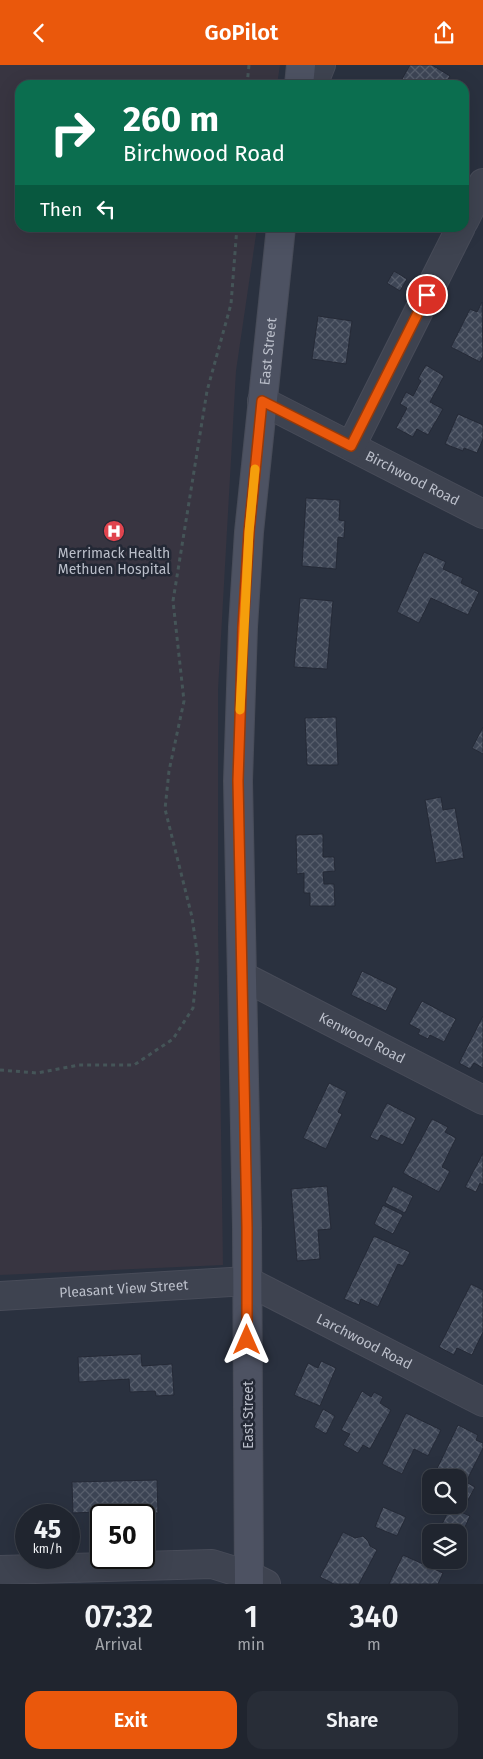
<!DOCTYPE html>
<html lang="en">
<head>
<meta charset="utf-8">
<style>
	body { margin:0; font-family:"Fira Sans",sans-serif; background:#282d37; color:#f1f3f6; height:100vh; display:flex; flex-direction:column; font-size:19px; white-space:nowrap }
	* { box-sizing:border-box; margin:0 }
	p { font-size:16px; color:#a2a5aa }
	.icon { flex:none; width:28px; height:28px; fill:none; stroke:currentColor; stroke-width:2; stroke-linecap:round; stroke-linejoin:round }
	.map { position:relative; height:1519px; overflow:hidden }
	.drawer { display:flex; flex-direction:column; background:#20252f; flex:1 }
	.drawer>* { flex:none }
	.top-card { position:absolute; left:15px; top:15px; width:454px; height:152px; border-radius:15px; box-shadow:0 5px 20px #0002,0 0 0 1px #3d424b; background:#0b6e4f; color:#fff; overflow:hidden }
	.tools { position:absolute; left:422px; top:1404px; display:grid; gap:10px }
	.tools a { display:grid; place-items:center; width:45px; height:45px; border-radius:10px; background:#20252f; box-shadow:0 5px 20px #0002,0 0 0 1px #3d424b; font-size:25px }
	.speed { position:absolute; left:15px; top:1439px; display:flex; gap:10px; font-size:25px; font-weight:700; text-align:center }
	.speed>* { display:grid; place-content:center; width:65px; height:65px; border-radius:50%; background:#20252f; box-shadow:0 5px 20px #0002,0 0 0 1px #3d424b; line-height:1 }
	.speed small { font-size:12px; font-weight:400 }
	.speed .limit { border:2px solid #111; border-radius:8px; background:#fff; color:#111 }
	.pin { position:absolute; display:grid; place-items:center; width:42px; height:42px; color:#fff; margin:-21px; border:2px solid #fff; border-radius:50%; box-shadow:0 1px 5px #0007 }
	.me { position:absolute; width:55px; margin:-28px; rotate:0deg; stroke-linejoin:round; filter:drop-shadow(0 0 4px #0008) }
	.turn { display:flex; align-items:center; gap:18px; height:105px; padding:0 25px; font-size:22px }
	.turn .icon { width:65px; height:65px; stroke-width:2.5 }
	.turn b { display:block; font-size:35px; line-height:42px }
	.then { display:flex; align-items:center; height:48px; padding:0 25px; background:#0003; gap:10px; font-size:19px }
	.eta { display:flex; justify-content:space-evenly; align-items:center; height:85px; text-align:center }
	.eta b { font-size:30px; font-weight:600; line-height:35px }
	.cta { display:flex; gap:10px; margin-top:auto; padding:10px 25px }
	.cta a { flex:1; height:58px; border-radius:15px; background:#ea580c; color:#fff; font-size:20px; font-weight:600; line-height:58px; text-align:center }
	.cta a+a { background:#282d37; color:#f1f3f6 }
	header { display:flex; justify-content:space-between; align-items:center; height:65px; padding:0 25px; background:#ea580c; color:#fff; font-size:22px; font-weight:600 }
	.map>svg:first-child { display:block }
	.medical { fill:#383541 }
	.building { fill:url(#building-cross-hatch); stroke:#252a37 }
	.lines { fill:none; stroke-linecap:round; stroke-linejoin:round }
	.minor-casing { stroke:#484c59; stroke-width:30 }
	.tertiary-casing { stroke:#484c59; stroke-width:30 }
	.secondary-casing { stroke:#484c59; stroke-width:30 }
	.path { stroke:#455558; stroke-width:3; stroke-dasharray:4 4; stroke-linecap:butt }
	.minor { stroke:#3e4350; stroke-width:28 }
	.tertiary { stroke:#3e4350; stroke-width:28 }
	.secondary { stroke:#4d5262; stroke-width:28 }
	.route-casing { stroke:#983908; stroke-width:12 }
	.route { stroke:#ea580c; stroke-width:9 }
	.slow { stroke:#f59e0b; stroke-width:9 }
	.labels { text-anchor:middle; stroke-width:5; stroke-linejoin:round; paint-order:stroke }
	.street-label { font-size:14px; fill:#bbbfca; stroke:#232835 }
	.poi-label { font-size:14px; fill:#bbbfca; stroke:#232835 }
</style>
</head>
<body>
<header><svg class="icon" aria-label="back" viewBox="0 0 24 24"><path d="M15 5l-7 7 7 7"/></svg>GoPilot<svg class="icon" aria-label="share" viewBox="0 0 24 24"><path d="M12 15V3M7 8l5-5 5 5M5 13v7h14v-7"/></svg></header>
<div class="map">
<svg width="483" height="1519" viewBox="0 0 483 1519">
	<defs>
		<pattern id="building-cross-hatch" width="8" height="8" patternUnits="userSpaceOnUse" patternTransform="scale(1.25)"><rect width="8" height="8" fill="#3d4555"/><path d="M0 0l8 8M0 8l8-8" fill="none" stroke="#575e6c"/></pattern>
	</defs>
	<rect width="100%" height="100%" fill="#2a313f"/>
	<!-- medical -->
	<polygon class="medical" points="0,0 280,0 277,20 20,20 20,162 257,163 236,306 218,625 218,861 223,1200 0,1210"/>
	<!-- building -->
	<g class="building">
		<polygon points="410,0 432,0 450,11 445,20 404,20 406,16 402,14"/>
		<polygon points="394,206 407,214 400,226 387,218"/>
		<polygon points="482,237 483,291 480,297 451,282 470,244 477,247"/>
		<polygon points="318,251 352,256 346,299 312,294"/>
		<polygon points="426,300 444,311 430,337 443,344 428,370 417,364 413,372 396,363 407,343 400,339 406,327 413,331 421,316 418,314"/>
		<polygon points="458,349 483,360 483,374 477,388 464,383 463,386 445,379"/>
		<polygon points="306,433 340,435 339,455 345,456 344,473 338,472 336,504 302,501"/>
		<polygon points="424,487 446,497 443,504 463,513 461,518 479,527 468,550 431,533 419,558 397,547"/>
		<polygon points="300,533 333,536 327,604 294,602"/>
		<polygon points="336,652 338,700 307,700 305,653"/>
		<polygon points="483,662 483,689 472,683"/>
		<polygon points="441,732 443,745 455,743 464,793 436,798 425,735"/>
		<polygon points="323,769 323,792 334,792 335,806 323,807 324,819 334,819 335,841 310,841 310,828 304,828 304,808 297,809 296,770"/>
		<polygon points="362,906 397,923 386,946 351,930"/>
		<polygon points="422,936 456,954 444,977 430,970 428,974 418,969 420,965 409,959"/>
		<polygon points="483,951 483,1003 474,998 470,1004 459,998"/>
		<polygon points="329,1018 347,1027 338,1047 342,1049 326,1084 303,1073"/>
		<polygon points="387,1038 416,1053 403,1080 381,1070 378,1076 370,1072"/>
		<polygon points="432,1054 448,1062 445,1067 456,1073 442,1102 450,1106 439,1127 403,1108"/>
		<polygon points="483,1088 483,1120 480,1118 476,1127 465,1122"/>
		<polygon points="327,1121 331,1164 318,1165 320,1194 297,1196 291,1124"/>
		<polygon points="393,1121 413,1131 405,1148 385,1138"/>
		<polygon points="383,1140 403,1150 393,1169 374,1159"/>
		<polygon points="374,1171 410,1187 403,1201 398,1199 378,1242 361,1234 359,1240 344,1234"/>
		<polygon points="471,1219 483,1225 483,1267 472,1290 457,1283 454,1290 439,1282"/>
		<polygon points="141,1289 142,1301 172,1299 174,1330 156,1331 155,1326 130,1327 129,1314 79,1317 78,1292"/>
		<polygon points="321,1296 336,1303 320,1341 294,1330 308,1298 318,1303"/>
		<polygon points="362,1326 371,1332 374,1327 383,1332 380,1338 391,1345 370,1384 363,1380 358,1388 343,1380 350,1369 341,1365"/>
		<polygon points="323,1344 335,1351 326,1369 314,1362"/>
		<polygon points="406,1348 441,1365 428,1391 414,1384 402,1409 382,1399"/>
		<polygon points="458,1360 478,1370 476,1375 483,1378 483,1383 466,1417 475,1422 467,1437 459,1433 459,1412 433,1412"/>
		<polygon points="157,1415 158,1448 136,1448 136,1439 96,1440 96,1447 73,1448 72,1417"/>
		<polygon points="383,1442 406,1452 397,1471 375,1462"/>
		<polygon points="450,1442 470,1451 460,1473 459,1472 459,1468 448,1468 440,1464"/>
		<polygon points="343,1467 355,1473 363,1471 368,1476 370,1481 377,1485 359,1519 334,1519 320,1512"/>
		<polygon points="403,1490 443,1508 438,1519 389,1519"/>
	</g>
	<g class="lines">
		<!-- minor casing -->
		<g class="minor-casing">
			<g id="minor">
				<polyline points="464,156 483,118"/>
				<path id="s1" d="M262,336l221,113"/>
				<polyline points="351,381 461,162"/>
				<path id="s2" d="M242,911l241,124"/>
				<path id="s3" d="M247,1216l236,121"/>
				<polyline points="0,1505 212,1499 248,1510 266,1519"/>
			</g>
		</g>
		<!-- tertiary casing -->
		<g class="tertiary-casing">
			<g id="tertiary">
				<polyline points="313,20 321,0"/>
				<path id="s4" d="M0,1231l247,-15"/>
			</g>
		</g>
		<!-- secondary casing -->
		<g class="secondary-casing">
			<g id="secondary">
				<polyline points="299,20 301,0"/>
				<path id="s5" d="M249,1519l-2,-357 -9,-446 5,-154 6,-95 32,-305"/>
			</g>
		</g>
		<!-- path -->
		<g class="path">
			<polyline points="247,20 249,0"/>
			<polyline points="0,1005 37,1008 79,1000 134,1000 173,974 193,943 198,894 192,852 165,744 169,706 184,636 173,536 207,326 231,239 237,162"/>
		</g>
		<!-- minor -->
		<use href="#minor" class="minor"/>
		<!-- tertiary -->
		<use href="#tertiary" class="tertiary"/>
		<!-- secondary -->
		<use href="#secondary" class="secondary"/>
	</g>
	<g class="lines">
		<!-- route casing -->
		<g class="route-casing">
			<polyline id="route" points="247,1275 247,1162 238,716 243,562 249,467 262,336 351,381 427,230"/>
		</g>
		<!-- route -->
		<use href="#route" class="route"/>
		<!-- slow -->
		<polyline class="slow" points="240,645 249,467 255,404"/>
	</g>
	<!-- icons -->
	<defs>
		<g id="hospital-disc" transform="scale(1.125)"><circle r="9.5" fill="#e0444e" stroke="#232835"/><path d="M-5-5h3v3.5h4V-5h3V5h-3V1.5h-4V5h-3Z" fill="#fff"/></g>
	</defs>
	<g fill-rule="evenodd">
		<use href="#hospital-disc" x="114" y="466"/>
	</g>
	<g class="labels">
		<!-- street labels -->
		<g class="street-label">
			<text dy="5" stroke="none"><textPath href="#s5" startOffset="1234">East Street</textPath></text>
			<text dy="5" stroke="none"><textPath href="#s1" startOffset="169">Birchwood Road</textPath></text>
			<text dy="5" stroke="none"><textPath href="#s2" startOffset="135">Kenwood Road</textPath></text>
			<text dy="5" stroke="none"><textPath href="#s4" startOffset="124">Pleasant View Street</textPath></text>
			<text dy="5" stroke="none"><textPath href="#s3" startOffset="132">Larchwood Road</textPath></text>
			<text transform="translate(248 1350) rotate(-90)" y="5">East Street</text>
		</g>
		<!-- poi labels -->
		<g class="poi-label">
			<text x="114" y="493">Merrimack Health<tspan x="114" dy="16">Methuen Hospital</tspan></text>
		</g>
	</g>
</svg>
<div class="tools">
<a><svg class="icon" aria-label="search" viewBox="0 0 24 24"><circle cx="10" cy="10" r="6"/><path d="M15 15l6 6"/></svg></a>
<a><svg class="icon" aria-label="layers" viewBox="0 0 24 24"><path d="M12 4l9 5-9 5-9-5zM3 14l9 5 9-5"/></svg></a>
</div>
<div class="speed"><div>45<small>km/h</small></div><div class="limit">50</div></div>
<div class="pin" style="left:427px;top:230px;background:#d93025"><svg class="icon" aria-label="arrive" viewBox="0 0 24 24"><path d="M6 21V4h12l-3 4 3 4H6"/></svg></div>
<svg class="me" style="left:247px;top:1275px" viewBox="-20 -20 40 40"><path d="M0-17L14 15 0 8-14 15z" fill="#ea580c" stroke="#fff" stroke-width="4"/></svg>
<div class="top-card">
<div class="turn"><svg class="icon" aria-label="right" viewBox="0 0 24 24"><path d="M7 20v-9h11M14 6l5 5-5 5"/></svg><div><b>260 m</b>Birchwood Road</div></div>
<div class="then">Then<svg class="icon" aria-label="left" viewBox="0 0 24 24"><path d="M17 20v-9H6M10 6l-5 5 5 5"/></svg></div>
</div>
</div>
<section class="drawer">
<div class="eta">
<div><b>07:32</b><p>Arrival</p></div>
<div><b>1</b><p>min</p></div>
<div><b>340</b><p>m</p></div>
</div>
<div class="cta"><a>Exit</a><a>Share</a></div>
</section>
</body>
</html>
